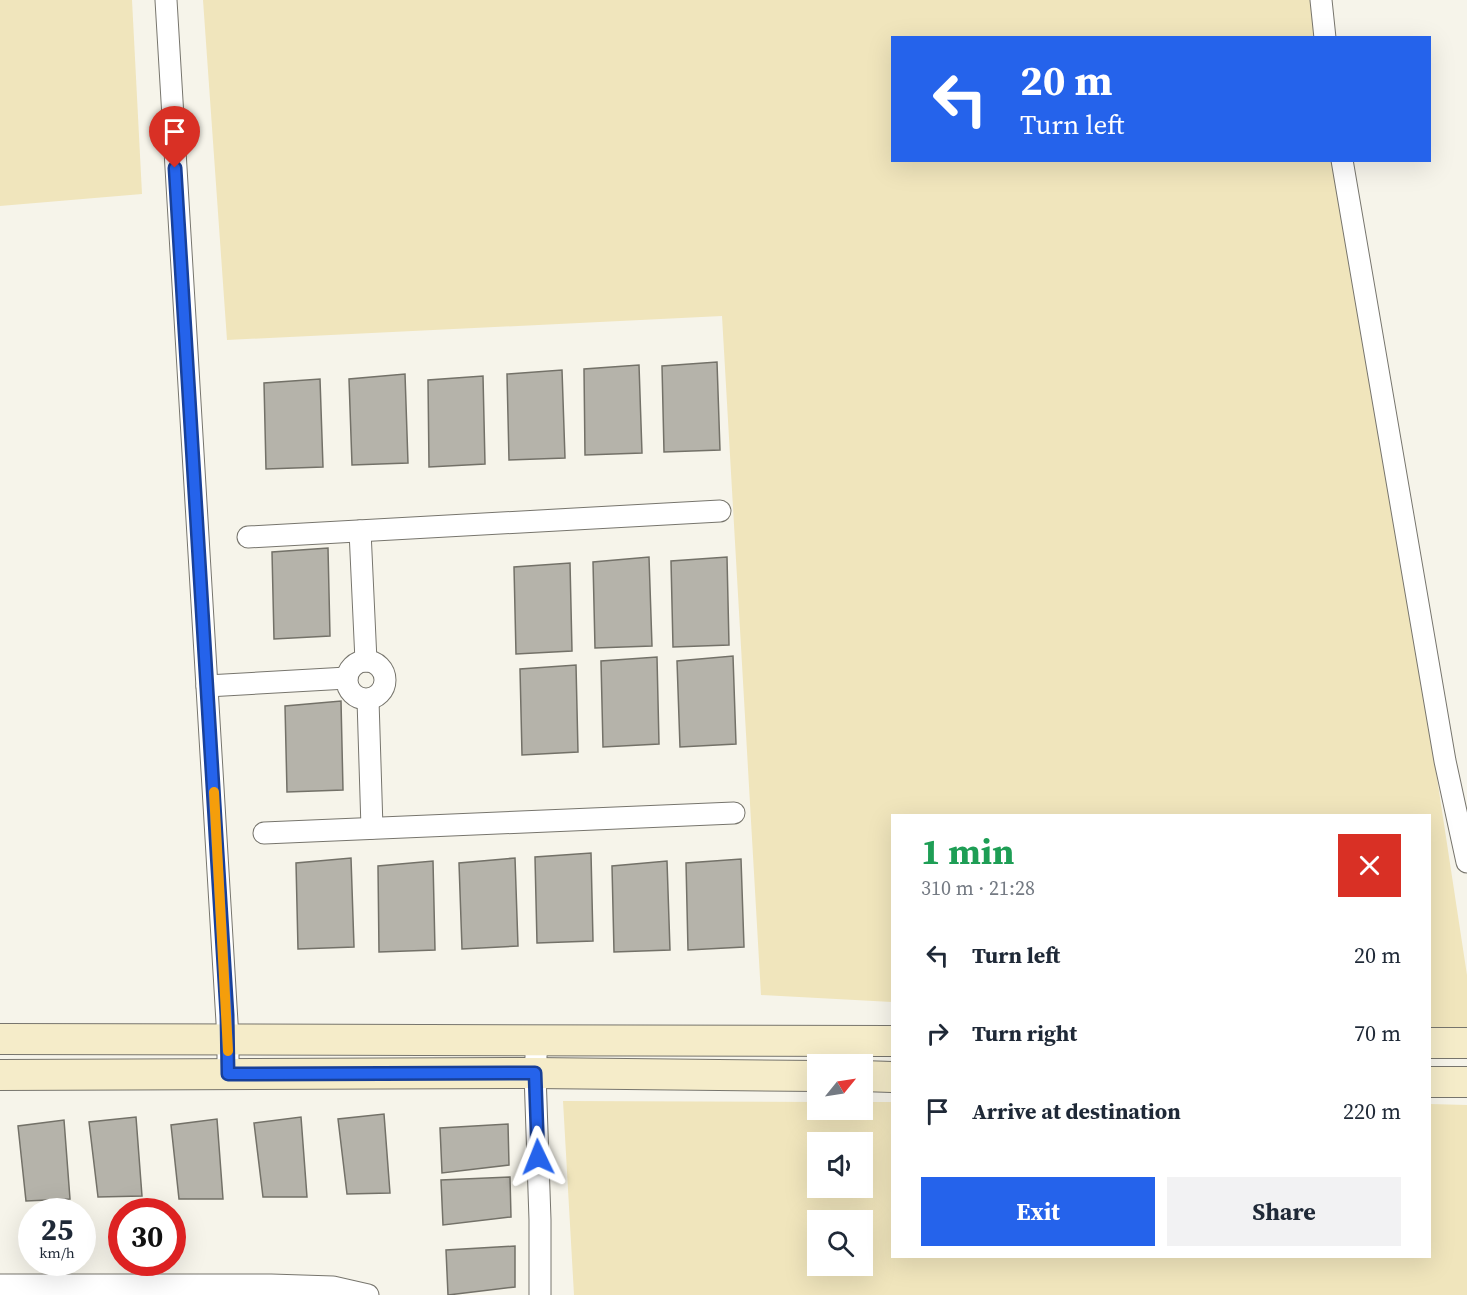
<!DOCTYPE html>
<html lang="en">
<head>
<meta charset="utf-8">
<style>
	body { margin:0; font-family:"Source Serif 4",serif; background:#f2f2f3; color:#1f2937; height:100vh; display:flex; flex-direction:column; font-size:22px; white-space:nowrap }
	* { box-sizing:border-box; margin:0 }
	p { font-size:20px; color:#747a83 }
	.icon { flex:none; width:33px; height:33px; fill:none; stroke:currentColor; stroke-width:2; stroke-linecap:round; stroke-linejoin:round }
	.map { position:relative; flex:1; overflow:hidden }
	.side { position:absolute; left:891px; top:814px; width:540px; height:444px; display:flex; flex-direction:column; background:#fff; border-radius:0px; box-shadow:0 6px 24px #0002 }
	.side>* { flex:none }
	.banner { position:absolute; left:891px; top:36px; width:540px; height:126px; border-radius:0px; box-shadow:0 6px 24px #0002; background:#2563eb; color:#fff; overflow:hidden }
	.needle { width:39px; rotate:60deg }
	.fabs { position:absolute; left:807px; top:1054px; display:grid; gap:12px }
	.fabs a { display:grid; place-items:center; width:66px; height:66px; border-radius:0px; background:#fff; box-shadow:0 6px 24px #0002; font-size:30px }
	.speed { position:absolute; left:18px; top:1198px; display:flex; gap:12px; font-size:30px; font-weight:700; text-align:center }
	.speed>* { display:grid; place-content:center; width:78px; height:78px; border-radius:50%; background:#fff; box-shadow:0 6px 24px #0002; line-height:1 }
	.speed small { font-size:15px; font-weight:400 }
	.speed .limit { border:9px solid #d22; background:#fff; color:#111 }
	.pin { position:absolute; display:grid; place-items:center; width:51px; height:51px; color:#fff; margin:-62px -26px; border-radius:50% 50% 50% 0; rotate:-45deg; box-shadow:0 0 6px #0007 }
	.pin .icon { rotate:45deg }
	.me { position:absolute; width:66px; margin:-33px; rotate:358deg; stroke-linejoin:round; filter:drop-shadow(0 0 4px #0008) }
	.turn { display:flex; align-items:center; gap:21px; height:126px; padding:0 30px; font-size:27px }
	.turn .icon { width:78px; height:78px; stroke-width:2.5 }
	.turn b { display:block; font-size:42px; line-height:51px }
	.round { display:grid; place-items:center; flex:none; width:63px; height:63px; border-radius:0px; background:#f2f2f3 }
	.summary { display:flex; align-items:center; justify-content:space-between; height:102px; padding:0 30px }
	h1 { font-size:36px; font-weight:700; line-height:45px; color:#1e9e55 }
	.action { display:flex; gap:12px; margin-top:auto; padding:12px 30px }
	.action a { flex:1; height:69px; border-radius:0px; background:#2563eb; color:#fff; font-size:24px; font-weight:700; line-height:69px; text-align:center }
	.action a+a { background:#f2f2f3; color:#1f2937 }
	ul { padding:0; list-style:none }
	li { display:flex; align-items:center; gap:18px; height:78px; padding:0 30px }
	li div { flex:1 }
	li b { display:block; font-size:22px }
	li em { font-style:normal }
	.map>svg:first-child { display:block }
	.green { fill:#f0e5bc; fill-rule:evenodd }
	.building { fill:#b5b3aa; stroke:#737168; stroke-width:1.5 }
	.lines { fill:none; stroke-linecap:round; stroke-linejoin:round }
	.street-casing { stroke:#77756d; stroke-width:23 }
	.secondary-casing { stroke:#77756d; stroke-width:32 }
	.street { stroke:#fff; stroke-width:21 }
	.secondary { stroke:#f5ecc9; stroke-width:30 }
	.route-casing { stroke:#184099; stroke-width:15 }
	.route { stroke:#2563eb; stroke-width:10 }
	.slow { stroke:#f59e0b; stroke-width:10 }
</style>
</head>
<body>
<div class="map">
<svg width="1467" height="1295" viewBox="0 0 1467 1295">
	<rect width="100%" height="100%" fill="#f6f4ea"/>
	<!-- green -->
	<g class="green">
		<polygon points="0,0 132,0 142,194 0,206"/>
		<polygon points="203,0 1319,0 1324,37 892,38 892,160 1343,161 1467,975 1467,1029 1430,1027 1430,816 892,816 892,1002 761,995 722,316 227,340"/>
		<path d="M563,1101l254,1 1,8h44l1,-8h29v155h538v-153l37,1v190h-893zM818,1143h44v45h-44zM818,1221h44v45h-44z"/>
	</g>
	<!-- building -->
	<g class="building">
		<polygon points="717,362 720,450 664,452 662,366"/>
		<polygon points="639,365 642,453 585,455 584,369"/>
		<polygon points="562,370 565,458 509,460 507,374"/>
		<polygon points="405,374 408,463 352,465 349,379"/>
		<polygon points="483,376 485,464 429,467 428,380"/>
		<polygon points="320,379 323,467 266,469 264,383"/>
		<polygon points="328,548 330,636 274,639 272,552"/>
		<polygon points="649,557 652,646 595,648 593,562"/>
		<polygon points="727,557 729,645 673,647 671,561"/>
		<polygon points="570,563 572,651 516,654 514,567"/>
		<polygon points="733,656 736,744 680,747 677,661"/>
		<polygon points="657,657 659,744 603,747 601,661"/>
		<polygon points="576,665 578,752 522,755 520,669"/>
		<polygon points="341,701 343,790 287,792 285,706"/>
		<polygon points="591,853 593,941 537,943 535,857"/>
		<polygon points="351,858 354,947 298,949 296,863"/>
		<polygon points="515,858 518,946 462,949 459,863"/>
		<polygon points="741,859 744,947 688,950 686,863"/>
		<polygon points="433,861 435,950 379,952 378,866"/>
		<polygon points="667,861 670,950 614,952 612,866"/>
		<polygon points="384,1114 390,1193 347,1194 338,1119"/>
		<polygon points="136,1117 142,1196 98,1197 89,1122"/>
		<polygon points="301,1117 307,1197 263,1197 254,1123"/>
		<polygon points="217,1119 223,1199 179,1199 171,1125"/>
		<polygon points="64,1120 70,1199 26,1201 18,1126"/>
		<polygon points="508,1124 509,1165 442,1173 440,1128"/>
		<polygon points="510,1177 511,1217 443,1225 441,1180"/>
		<polygon points="515,1246 515,1287 448,1295 446,1250"/>
	</g>
	<g class="lines">
		<!-- street casing -->
		<g class="street-casing">
			<g id="street">
				<polyline points="166,0 228,1039 228,1074"/>
				<polyline points="1321,0 1325,38"/>
				<polyline points="1342,160 1445,761 1467,862"/>
				<polyline points="360,531 366,661"/>
				<polyline points="248,537 720,511"/>
				<circle cx="366" cy="680" r="19"/>
				<polyline points="207,686 347,678"/>
				<polyline points="368,700 372,828"/>
				<polyline points="264,833 734,813"/>
				<polyline points="537,1040 535,1073 540,1220 540,1295"/>
				<polyline points="0,1285 271,1285 333,1287 368,1295"/>
			</g>
		</g>
		<!-- secondary casing -->
		<g class="secondary-casing">
			<g id="secondary">
				<polyline points="0,1039 892,1041"/>
				<polyline points="1430,1043 1467,1043"/>
				<polyline points="0,1075 535,1073 818,1076"/>
				<polyline points="862,1076 892,1077"/>
				<polyline points="1430,1082 1467,1082"/>
			</g>
		</g>
		<!-- street -->
		<use href="#street" class="street"/>
		<!-- secondary -->
		<use href="#secondary" class="secondary"/>
	</g>
	<g class="lines">
		<!-- route casing -->
		<g class="route-casing">
			<polyline id="route" points="175,168 227,1015 228,1074 535,1073 538,1157"/>
		</g>
		<!-- route -->
		<use href="#route" class="route"/>
		<!-- slow -->
		<polyline class="slow" points="214,792 228,1051"/>
	</g>
</svg>
<div class="fabs">
<a><svg class="needle" viewBox="-14 -14 28 28"><path d="M0-13l5 13h-10z" fill="#e53935"/><path d="M0 13l5-13h-10z" fill="#747a83"/></svg></a>
<a><svg class="icon" aria-label="sound" viewBox="0 0 24 24"><path d="M4 9h4l5-4v14l-5-4H4zM17 9q2 3 0 6"/></svg></a>
<a><svg class="icon" aria-label="search" viewBox="0 0 24 24"><circle cx="10" cy="10" r="6"/><path d="M15 15l6 6"/></svg></a>
</div>
<div class="speed"><div>25<small>km/h</small></div><div class="limit">30</div></div>
<div class="pin" style="left:175px;top:168px;background:#d93025"><svg class="icon" aria-label="arrive" viewBox="0 0 24 24"><path d="M6 21V4h12l-3 4 3 4H6"/></svg></div>
<svg class="me" style="left:538px;top:1157px" viewBox="-20 -20 40 40"><path d="M0-17L14 15 0 8-14 15z" fill="#2563eb" stroke="#fff" stroke-width="4"/></svg>
<div class="banner">
<div class="turn"><svg class="icon" aria-label="left" viewBox="0 0 24 24"><path d="M17 20v-9H6M10 6l-5 5 5 5"/></svg><div><b>20 m</b>Turn left</div></div>
</div>
<section class="side">
<div class="summary"><div><h1>1 min</h1><p>310 m · 21:28</p></div><a class="round" style="background:#d93025;color:#fff"><svg class="icon" aria-label="close" viewBox="0 0 24 24"><path d="M6 6l12 12M18 6L6 18"/></svg></a></div>
<ul>
<li><svg class="icon" aria-label="left" viewBox="0 0 24 24"><path d="M17 20v-9H6M10 6l-5 5 5 5"/></svg><div><b>Turn left</b></div><em>20 m</em></li>
<li><svg class="icon" aria-label="right" viewBox="0 0 24 24"><path d="M7 20v-9h11M14 6l5 5-5 5"/></svg><div><b>Turn right</b></div><em>70 m</em></li>
<li><svg class="icon" aria-label="arrive" viewBox="0 0 24 24"><path d="M6 21V4h12l-3 4 3 4H6"/></svg><div><b>Arrive at destination</b></div><em>220 m</em></li>
</ul>
<div class="action"><a>Exit</a><a>Share</a></div>
</section>
</div>
</body>
</html>
